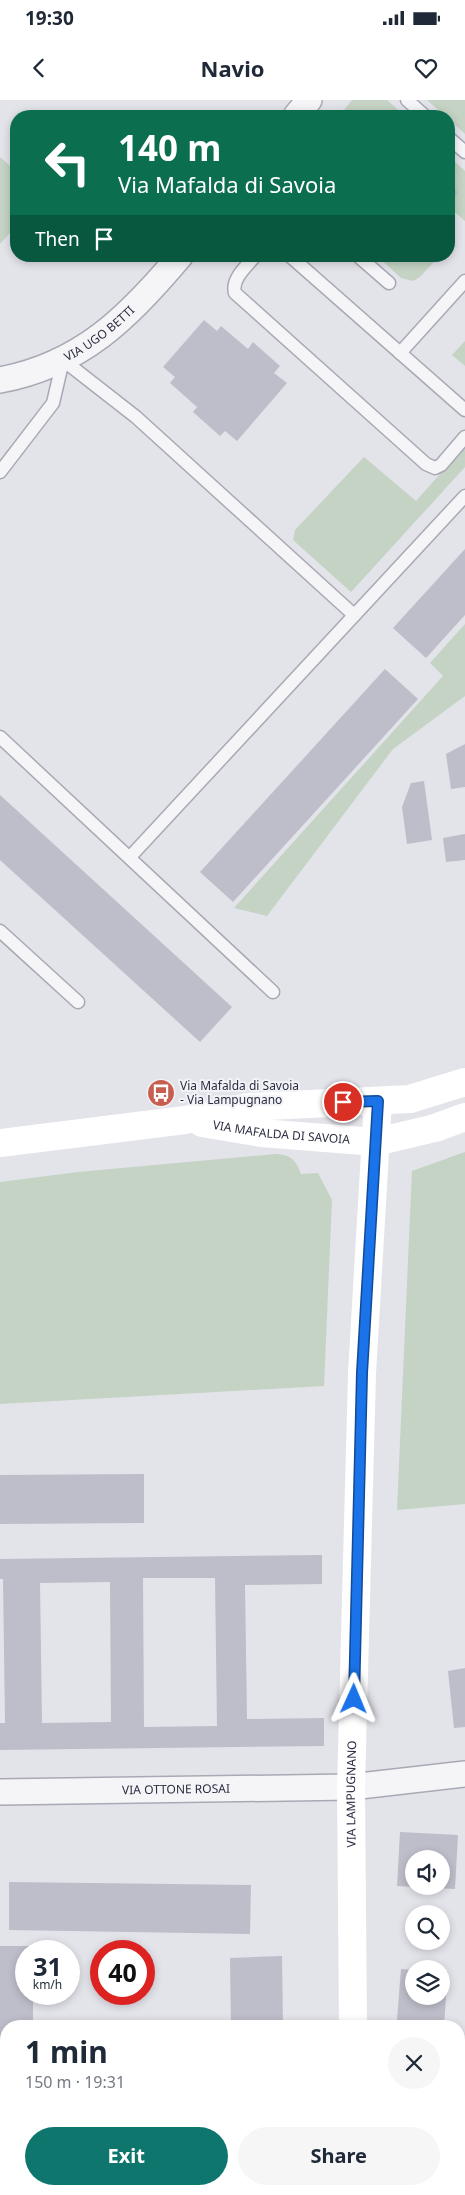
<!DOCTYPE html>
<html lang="en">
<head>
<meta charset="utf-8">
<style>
	body { margin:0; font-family:"Noto Sans",sans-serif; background:#f6f6f7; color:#1f2937; height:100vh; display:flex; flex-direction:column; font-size:19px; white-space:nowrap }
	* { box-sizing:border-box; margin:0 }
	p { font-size:16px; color:#747a83 }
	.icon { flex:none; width:28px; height:28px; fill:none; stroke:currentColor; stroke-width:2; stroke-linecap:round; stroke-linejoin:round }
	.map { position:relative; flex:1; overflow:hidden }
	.details { position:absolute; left:0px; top:1920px; width:465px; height:175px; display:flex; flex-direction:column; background:#fff; border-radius:20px 20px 0 0; box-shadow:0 2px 8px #0003 }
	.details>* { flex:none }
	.guide { position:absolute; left:10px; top:10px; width:445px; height:152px; border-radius:20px; box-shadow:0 2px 8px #0003; background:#0b6e4f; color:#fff; overflow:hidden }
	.tools { position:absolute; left:405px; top:1750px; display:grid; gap:10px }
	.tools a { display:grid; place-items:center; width:45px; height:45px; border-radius:50%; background:#fff; box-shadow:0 2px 8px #0003; font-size:25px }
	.speed { position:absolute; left:15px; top:1840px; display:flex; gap:10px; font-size:25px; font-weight:700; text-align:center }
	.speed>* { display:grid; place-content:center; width:65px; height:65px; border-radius:50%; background:#fff; box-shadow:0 2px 8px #0003; line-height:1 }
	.speed small { font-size:12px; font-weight:400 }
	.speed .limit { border:8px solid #d22; background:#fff; color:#111 }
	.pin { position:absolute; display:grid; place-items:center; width:42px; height:42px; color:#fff; margin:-21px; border:2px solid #fff; border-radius:50%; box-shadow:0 1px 5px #0007 }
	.me { position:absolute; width:55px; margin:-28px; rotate:1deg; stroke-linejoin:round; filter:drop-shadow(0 0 4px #0008) }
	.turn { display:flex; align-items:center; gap:18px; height:105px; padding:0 25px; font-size:22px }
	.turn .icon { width:65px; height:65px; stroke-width:2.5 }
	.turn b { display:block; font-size:35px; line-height:42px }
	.then { display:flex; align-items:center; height:48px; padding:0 25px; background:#0003; gap:10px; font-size:19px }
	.round { display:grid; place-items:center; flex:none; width:52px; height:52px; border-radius:26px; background:#f6f6f7 }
	.overview { display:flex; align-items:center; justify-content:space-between; height:85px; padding:0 25px }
	h1 { font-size:30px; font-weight:700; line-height:38px }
	.button { display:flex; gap:10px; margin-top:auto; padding:10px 25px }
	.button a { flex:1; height:58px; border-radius:30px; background:#0f766e; color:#fff; font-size:20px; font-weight:700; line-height:58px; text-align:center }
	.button a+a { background:#f6f6f7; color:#1f2937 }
	.status { display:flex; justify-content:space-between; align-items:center; height:35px; padding:0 25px; background:#fff; direction:ltr }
	.status svg { height:14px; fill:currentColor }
	header { display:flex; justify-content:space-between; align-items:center; height:65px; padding:0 25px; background:#fff; font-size:22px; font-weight:700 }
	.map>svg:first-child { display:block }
	.green { fill:#c4d3c4 }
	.building { fill:#bdbeca; fill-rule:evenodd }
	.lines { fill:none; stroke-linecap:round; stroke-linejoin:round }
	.lane-casing { stroke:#a8a9b4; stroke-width:15 }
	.street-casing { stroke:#a8a9b4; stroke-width:28 }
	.lane { stroke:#f5f5f8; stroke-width:12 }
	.street { stroke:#f5f5f8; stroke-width:25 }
	.secondary { stroke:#fff; stroke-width:28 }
	.route-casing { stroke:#114b97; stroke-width:12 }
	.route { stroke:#1a73e8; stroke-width:9 }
	.labels { text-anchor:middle; stroke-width:4; stroke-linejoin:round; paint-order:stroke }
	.street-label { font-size:12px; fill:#2b2d41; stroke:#f2f3f7 }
	.poi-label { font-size:12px; fill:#2b2d41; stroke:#f2f3f7; text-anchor:start }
</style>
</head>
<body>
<div class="status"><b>19:30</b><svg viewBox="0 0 49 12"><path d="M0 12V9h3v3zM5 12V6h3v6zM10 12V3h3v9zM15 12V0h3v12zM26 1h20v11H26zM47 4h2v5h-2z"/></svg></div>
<header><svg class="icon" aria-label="back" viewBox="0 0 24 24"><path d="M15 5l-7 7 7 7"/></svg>Navio<svg class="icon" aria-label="heart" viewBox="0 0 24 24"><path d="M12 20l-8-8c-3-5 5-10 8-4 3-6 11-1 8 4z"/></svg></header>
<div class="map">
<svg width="465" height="2095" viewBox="0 0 465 2095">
	<rect width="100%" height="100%" fill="#e3e3ea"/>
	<!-- green -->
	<g class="green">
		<polygon points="352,0 387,0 405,16 339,16"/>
		<polygon points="427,0 465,0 465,34 449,19 449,16 445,16"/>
		<polygon points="449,56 465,71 465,121 449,107 449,103 458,92 449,84 452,76 449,73"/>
		<polygon points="0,57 16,71 16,126 0,144"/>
		<polygon points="377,156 439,156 420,177 413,181 401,178"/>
		<polygon points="465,241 465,266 452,255"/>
		<polygon points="465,346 465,367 351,492 293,440 295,430 364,357 416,401"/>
		<polygon points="465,524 465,596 393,649 267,816 234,808 443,576 430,563"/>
		<polygon points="465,1052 465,1404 397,1410 412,1071"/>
		<path d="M276,1054c15,1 20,6 25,20l17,-1 14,27 -8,186 -324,18v-222l78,-10z"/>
	</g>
	<!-- building -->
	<g class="building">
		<polygon points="449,84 458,92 449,103"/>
		<polygon points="204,220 217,231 221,226 248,249 253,242 280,266 274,273 287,283 237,341 225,331 220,336 193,312 197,307 170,283 175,277 163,267"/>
		<polygon points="465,449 465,515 426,558 393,528"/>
		<polygon points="385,569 418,599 233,802 200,772"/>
		<polygon points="465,644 465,687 451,689 446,654"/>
		<polygon points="424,681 432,740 407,744 402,707 411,683"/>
		<polygon points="0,695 232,907 200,942 0,760"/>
		<polygon points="465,734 465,760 446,762 443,738"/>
		<polygon points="144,1374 144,1423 0,1424 0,1375"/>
		<path d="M322,1455v29l-77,1 1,65 1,69 77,-1v28l-324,4v-27h5l-2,-144h-3v-20zM143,1478h72l2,148 -73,1zM110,1482l1,140 -69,1 -2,-140z"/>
		<polygon points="465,1568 465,1627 454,1628 448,1571"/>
		<polygon points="400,1732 458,1735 455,1789 433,1788 441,1786 441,1759 414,1759 414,1787 397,1786"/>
		<polygon points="9,1782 251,1785 250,1834 9,1830"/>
		<polygon points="0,1846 33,1846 33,1851 26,1851 26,1894 33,1894 33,1926 6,1926 6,2086 0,2086"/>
		<polygon points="282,1856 283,1926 231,1926 230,1858"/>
		<polygon points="401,1869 414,1870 414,1896 441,1896 441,1872 448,1872 444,1924 397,1920"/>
		<rect x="459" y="1976" width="6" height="61"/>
		<polygon points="459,2078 465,2078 465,2095 410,2095 410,2089 459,2089"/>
	</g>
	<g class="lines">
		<!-- lane casing -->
		<g class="lane-casing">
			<g id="lane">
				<polyline points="407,0 425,16"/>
				<polyline points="449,38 465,52"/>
				<path d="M255,156c-8,10 -24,23 -20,37l191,171 9,4 6,-3 24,-28"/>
				<polyline points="290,156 465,310"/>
				<polyline points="358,156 389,183"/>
				<polyline points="400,253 465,181"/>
				<polyline points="0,372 53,303 63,260 136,317 354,515"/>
				<polyline points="0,637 273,892"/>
				<polyline points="130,757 465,396"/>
				<polyline points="0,831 78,902"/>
			</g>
		</g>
		<!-- street casing -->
		<g class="street-casing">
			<g id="street">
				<polyline points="296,16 309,0"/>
				<path id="s1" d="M0,280c81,-15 129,-63 180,-124"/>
				<path id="s2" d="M0,1692l351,-5 114,-13"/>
			</g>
		</g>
		<!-- lane -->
		<use href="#lane" class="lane"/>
		<!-- street -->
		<use href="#street" class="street"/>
		<!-- secondary -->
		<g class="secondary">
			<path id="s3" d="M202,1023l59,10 115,9 59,-14 30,-11"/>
			<polyline points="0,1043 185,1020 248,1007 410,999 465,982"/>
			<path id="s4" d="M353,1926l-2,-239 11,-414 16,-272"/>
			<polyline points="354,2089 354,2095"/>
		</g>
	</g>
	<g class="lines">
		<!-- route casing -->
		<g class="route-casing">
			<polyline id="route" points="343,1002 378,1001 362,1273 354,1599"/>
		</g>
		<!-- route -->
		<use href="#route" class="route"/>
	</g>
	<!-- icons -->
	<defs>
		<g id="bus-disc" transform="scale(1.4375)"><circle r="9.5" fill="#c75e4f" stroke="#f2f3f7"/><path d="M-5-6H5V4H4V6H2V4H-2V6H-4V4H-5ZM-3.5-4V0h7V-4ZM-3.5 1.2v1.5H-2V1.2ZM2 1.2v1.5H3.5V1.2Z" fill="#fff"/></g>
	</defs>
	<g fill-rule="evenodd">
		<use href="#bus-disc" x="161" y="993"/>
	</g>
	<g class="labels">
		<!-- street labels -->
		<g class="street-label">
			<text dy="4" stroke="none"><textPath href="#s1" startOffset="111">VIA UGO BETTI</textPath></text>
			<text dy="4" stroke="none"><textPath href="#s3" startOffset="80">VIA MAFALDA DI SAVOIA</textPath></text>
			<text dy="4" stroke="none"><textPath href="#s2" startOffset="176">VIA OTTONE ROSAI</textPath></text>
			<text dy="4" stroke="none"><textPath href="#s4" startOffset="232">VIA LAMPUGNANO</textPath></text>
		</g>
		<!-- poi labels -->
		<g class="poi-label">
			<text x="180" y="990">Via Mafalda di Savoia<tspan x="180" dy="14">- Via Lampugnano</tspan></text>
		</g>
	</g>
</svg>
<div class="tools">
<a><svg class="icon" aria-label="sound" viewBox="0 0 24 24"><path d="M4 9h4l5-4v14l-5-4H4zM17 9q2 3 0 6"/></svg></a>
<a><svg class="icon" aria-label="search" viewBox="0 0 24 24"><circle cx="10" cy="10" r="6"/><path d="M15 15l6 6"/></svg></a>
<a><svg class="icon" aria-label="layers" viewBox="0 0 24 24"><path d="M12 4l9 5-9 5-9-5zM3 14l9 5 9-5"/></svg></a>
</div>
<div class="speed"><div>31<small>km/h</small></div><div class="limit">40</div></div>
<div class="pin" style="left:343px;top:1002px;background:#d93025"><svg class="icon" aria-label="arrive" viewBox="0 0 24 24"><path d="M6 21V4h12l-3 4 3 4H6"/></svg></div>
<svg class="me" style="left:354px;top:1599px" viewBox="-20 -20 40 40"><path d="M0-17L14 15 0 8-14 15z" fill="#1a73e8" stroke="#fff" stroke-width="4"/></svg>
<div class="guide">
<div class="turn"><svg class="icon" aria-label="left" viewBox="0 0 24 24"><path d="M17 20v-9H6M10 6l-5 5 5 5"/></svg><div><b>140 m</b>Via Mafalda di Savoia</div></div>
<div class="then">Then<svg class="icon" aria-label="arrive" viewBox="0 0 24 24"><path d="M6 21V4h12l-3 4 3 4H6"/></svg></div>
</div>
<section class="details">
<div class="overview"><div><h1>1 min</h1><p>150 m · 19:31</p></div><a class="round"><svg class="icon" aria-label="close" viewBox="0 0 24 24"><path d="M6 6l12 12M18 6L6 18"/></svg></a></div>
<div class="button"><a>Exit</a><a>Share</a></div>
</section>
</div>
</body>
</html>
